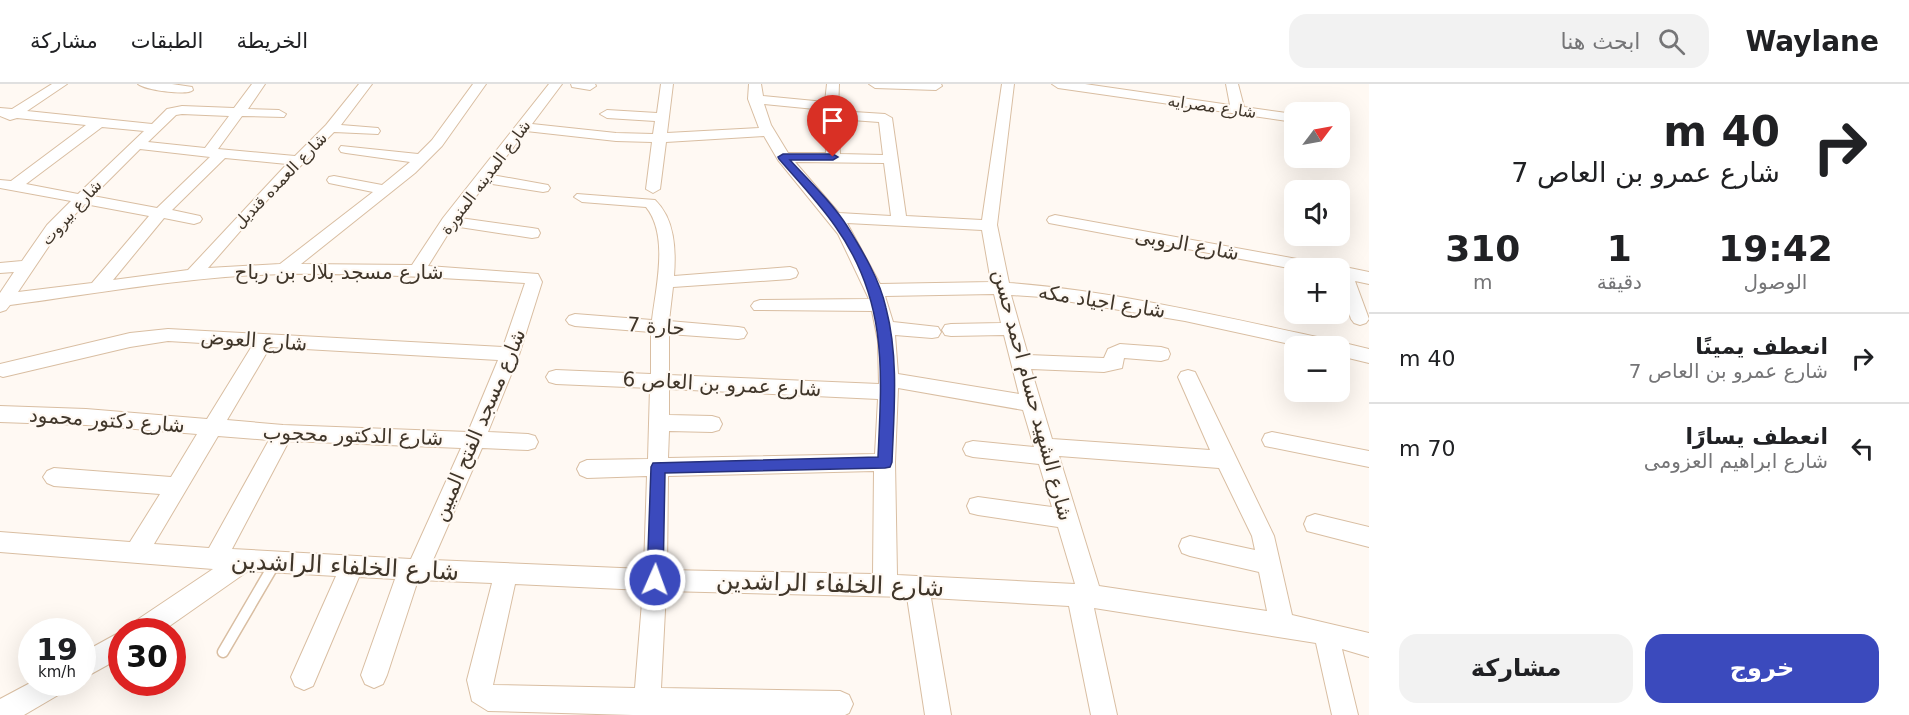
<!DOCTYPE html>
<html lang="ar">
<head>
<meta charset="utf-8">
<style>
	body { margin:0; font-family:"DejaVu Sans",Vazirmatn,sans-serif; background:#f2f2f2; color:#202124; direction:rtl; height:100vh; display:flex; flex-direction:column; font-size:22px; white-space:nowrap }
	* { box-sizing:border-box; margin:0 }
	p { font-size:20px; color:#757577 }
	.icon { flex:none; width:33px; height:33px; fill:none; stroke:currentColor; stroke-width:2; stroke-linecap:round; stroke-linejoin:round }
	.map { position:relative; flex:1; overflow:hidden; direction:ltr }
	.details { display:flex; flex-direction:column; background:#fff; width:540px }
	.details>* { flex:none }
	.banner { background:#fff; color:#202124; overflow:hidden }
	.needle { width:39px; rotate:58deg }
	.fabs { position:absolute; left:1284px; top:18px; display:grid; gap:12px }
	.fabs a { display:grid; place-items:center; width:66px; height:66px; border-radius:12px; background:#fff; box-shadow:0 6px 24px #0002; font-size:30px }
	.speed { position:absolute; left:18px; top:534px; display:flex; gap:12px; font-size:30px; font-weight:700; text-align:center }
	.speed>* { display:grid; place-content:center; width:78px; height:78px; border-radius:50%; background:#fff; box-shadow:0 6px 24px #0002; line-height:1 }
	.speed small { font-size:15px; font-weight:400 }
	.speed .limit { border:9px solid #d22; background:#fff; color:#111 }
	.pin { position:absolute; display:grid; place-items:center; width:51px; height:51px; color:#fff; margin:-62px -26px; border-radius:50% 50% 50% 0; rotate:-45deg; box-shadow:0 0 6px #0007 }
	.pin .icon { rotate:45deg }
	.me { position:absolute; width:66px; margin:-33px; rotate:2deg; stroke-linejoin:round; filter:drop-shadow(0 0 4px #0008) }
	.turn { display:flex; align-items:center; gap:21px; height:126px; padding:0 30px; font-size:27px }
	.turn .icon { width:78px; height:78px; stroke-width:2.5 }
	.turn b { display:block; font-size:42px; line-height:51px }
	.eta { display:flex; justify-content:space-evenly; align-items:center; height:102px; text-align:center }
	.eta b { font-size:36px; font-weight:800; line-height:42px }
	.button { display:flex; gap:12px; margin-top:auto; padding:12px 30px }
	.button a { flex:1; height:69px; border-radius:18px; background:#3b4abd; color:#fff; font-size:24px; font-weight:800; line-height:69px; text-align:center }
	.button a+a { background:#f2f2f2; color:#202124 }
	ul { padding:0; list-style:none }
	li { display:flex; align-items:center; gap:18px; height:90px; padding:0 30px; border-top:2px solid #e0e0e0 }
	li div { flex:1 }
	li b { display:block; font-size:22px }
	li em { font-style:normal }
	header { display:flex; align-items:center; gap:36px; box-sizing:border-box; height:84px; padding:0 30px; background:#fff; border-bottom:2px solid #e0e0e0 }
	header strong { font-size:28px }
	nav { display:flex; gap:33px; margin-inline-start:auto; font-size:21px }
	.search { width:420px; height:54px; background:#f2f2f2; display:flex; align-items:center; gap:15px; box-sizing:border-box; padding:0 21px; border-radius:18px; color:#757577; font-size:22px }
	main { display:flex; flex:1; min-height:0 }
	.map>svg:first-child { display:block }
	.lines { fill:none; stroke-linecap:round; stroke-linejoin:round }
	.lane-casing { stroke:#d9bea2; stroke-width:13 }
	.street-casing { stroke:#d9bea2; stroke-width:2 }
	.lane { stroke:#fff; stroke-width:10 }
	.street { fill:#fff; fill-rule:evenodd }
	.route { fill:#3b4abd; stroke:#26307b; stroke-width:1.5 }
	.labels { text-anchor:middle; stroke-width:4.5; stroke-linejoin:round; paint-order:stroke }
	.far-street-label { font-size:16px; fill:#40362a; stroke:#fff9f3 }
	.street-label { font-size:20px; fill:#40362a; stroke:#fff9f3 }
	.near-street-label { font-size:24px; fill:#40362a; stroke:#fff9f3 }
</style>
</head>
<body>
<header>
<strong>Waylane</strong>
<div class="search"><svg class="icon" aria-label="search" viewBox="0 0 24 24"><circle cx="10" cy="10" r="6"/><path d="M15 15l6 6"/></svg>ابحث هنا</div>
<nav><a>الخريطة</a><a>الطبقات</a><a>مشاركة</a></nav>
</header>
<main>
<section class="details">
<div class="banner">
<div class="turn"><svg class="icon" aria-label="right" viewBox="0 0 24 24"><path d="M7 20v-9h11M14 6l5 5-5 5"/></svg><div><b>40 m</b>شارع عمرو بن العاص 7</div></div>
</div>
<div class="eta">
<div><b>19:42</b><p>الوصول</p></div>
<div><b>1</b><p>دقيقة</p></div>
<div><b>310</b><p>m</p></div>
</div>
<ul>
<li><svg class="icon" aria-label="right" viewBox="0 0 24 24"><path d="M7 20v-9h11M14 6l5 5-5 5"/></svg><div><b>انعطف يمينًا</b><p>شارع عمرو بن العاص 7</p></div><em>40 m</em></li>
<li><svg class="icon" aria-label="left" viewBox="0 0 24 24"><path d="M17 20v-9H6M10 6l-5 5 5 5"/></svg><div><b>انعطف يسارًا</b><p>شارع ابراهيم العزومى</p></div><em>70 m</em></li>
</ul>
<div class="button"><a>خروج</a><a>مشاركة</a></div>
</section>
<div class="map">
<svg width="1369" height="631" viewBox="0 0 1369 631">
	<rect width="100%" height="100%" fill="#fff9f3"/>
	<g class="lines">
		<!-- lane casing -->
		<g class="lane-casing">
			<polyline id="lane" points="223,568 275,479"/>
		</g>
		<!-- street casing -->
		<g class="street-casing">
			<g id="street">
				<path d="M52,0h15l-40,27 125,13 15,-15 15,-3 52,2 18,-24h13l-17,25 31,1 7,4 -2,3 -42,-1 -24,33 77,7 31,-31 33,-41h13l-31,41 37,3 2,3 -2,3 -44,-2 -64,65 -62,71 72,-4 93,-72 -44,-9 -2,-3 2,-3 5,-1 48,9 28,-23 -64,-9 -5,-1 -2,-3 2,-3 77,8 14,-14 41,-56h13l-44,62 -27,27 -114,91 111,1 31,-47 106,-134h13l-30,40 84,9 37,1 2,-13 -48,-3 -7,-4 7,-4 50,3 4,-29h12l-6,49 92,-5 -11,-29 1,-15h12l2,12 62,6 2,-18h12l-1,27 47,3 7,4 14,98 76,4 20,-136h12l-17,141 12,58c107,8 213,34 318,56l8,5 5,-2 29,7v14l-29,-7v-10h-41l-114,-25 -143,-24 -31,-2 17,60 76,3 4,-9 12,-5 41,3 7,2 2,5 -2,5 -7,2 -37,-3 -2,10 -18,4 -73,-3 21,70 158,11 -32,-73 3,-5 7,-2 7,2 79,164 18,79 77,18v24l-27,-8 16,66h-26l-16,-72 -222,-35 23,107h-26l-22,-109 -138,-8 20,117h-26l-18,-118 -241,-6 -5,97 179,3 9,4 4,9 -4,9 -4,2h-212l-145,-4 -16,-10 -5,-21 25,-97 -74,-3 -31,95 -4,9 -9,4 -9,-4 -4,-9 34,-96 -36,-2 -46,109 -9,4 -9,-4 -4,-9 45,-101 -88,-5 -87,61h-33l3,-8 82,-55 -213,-17v-20l130,10 30,-48 -106,-8 -7,-3 -4,-6 4,-6 7,-3 117,9 26,-43 -111,-9 -86,-3v-16l86,3 121,10 45,-73 -84,-5 -38,6 -127,30 -3,-1v-12l130,-31 38,-4 335,18 22,-64c-80,-5 -160,-10 -240,-9 -93,2 -184,19 -275,31l-4,5 -6,2v-19l14,-21 -14,1v-10l22,-2 25,-36 24,-24 -71,-13v-8l11,1 75,-56 -69,-7 -7,2 -10,-4v-8l12,1zM764,20l61,6 1,43h-38l-17,-28zM182,30l47,2 -24,32 -57,-6 28,-27zM838,35l41,3 4,33 -43,-1zM102,43l42,4 -66,63 -52,-10zM526,47l90,10 36,1 -6,47 7,4 7,-4 6,-47 98,-6 14,24 60,74 31,65 -109,1 -6,2 -3,4 3,4 118,1 6,30 1,43 -210,-9v-41l69,5 6,-1 3,-5 -3,-5 -6,-1 -69,-6 4,-34 117,-8 6,-2 2,-4 -2,-4 -6,-2 -116,9c2,-26 1,-57 -19,-76l-78,-6 -3,3 8,5 64,5c23,28 10,80 6,113l-77,-6 -6,2 -3,4 3,4 6,2 76,6v42l-95,-4 -7,2 -3,5 3,5 7,2 94,4 -2,71 -61,1 -7,3 -3,6 3,6 7,3 60,-2 -3,93 -211,-9 49,-112 46,2 7,-2 3,-6 -3,-6 -7,-2 -40,-2 31,-77 23,-73 -4,-8 -110,-8 25,-40 79,12 6,-1 2,-4 -2,-4 -6,-1 -72,-10 26,-35 57,9 5,-1 2,-3 -2,-3 -56,-10zM140,65l70,8 -53,51 -64,-12zM225,74l62,6 -99,106 -75,10 51,-62 30,6 6,-2 2,-3 -2,-3 -28,-6zM795,78l89,1 7,53 -52,-3zM85,120l64,12 -57,67 -74,9 41,-61zM847,139l135,7 9,52 -111,2zM994,210l7,29 -50,1 -6,1 -3,5 3,5 6,1 53,-1 15,59 -121,-20 -3,-39 37,3 6,-1 3,-5 -3,-5 -45,-5 -8,-26zM270,263l228,13 -30,72 -185,-7 -56,-5zM898,304l125,22 11,37 -61,-6 -7,2 -3,6 3,6 7,2 66,7 13,43 -74,-10 -8,2 -3,7 3,7 8,2 80,12 17,57 -178,-9 -2,-113zM669,305l209,10 -3,55 -207,4 1,-27 43,1 7,-2 3,-6 -3,-6 -7,-2 -43,-1zM218,352l51,4 -60,108 -55,-4zM289,357l172,7 -50,111 -179,-10zM1059,372l160,12 33,68 3,14 -65,-14 -8,3 -3,7 3,7 8,3 69,16 8,39 -168,-25zM874,387l-1,103 -206,-4 1,-94zM515,500l128,6 -8,98 -142,-3z"/>
				<path d="M138,0h34l20,3 1,3c-6,6 -48,0 -55,-6z"/>
				<polygon points="571,0 595,0 596,2 590,6 572,3"/>
				<polygon points="869,0 941,0 942,2 936,6 875,4"/>
				<polygon points="1052,0 1085,0 1230,21 1226,0 1238,0 1244,23 1294,30 1294,38 1058,4"/>
				<polygon points="1055,131 1319,179 1325,180 1327,184 1294,185 1049,139 1047,136 1049,133"/>
				<polygon points="1340,182 1369,188 1369,200 1355,197 1369,235 1366,239 1360,241 1354,239 1351,235 1340,201 1340,184 1334,184"/>
				<polygon points="1272,348 1369,367 1369,383 1265,362 1262,356 1265,350"/>
				<polygon points="1315,430 1369,443 1369,463 1307,447 1304,440 1307,433"/>
				<polygon points="122,547 122,573 82,595 82,569"/>
				<polygon points="32,598 69,598 65,607 24,631 0,631 0,615"/>
			</g>
		</g>
		<!-- lane -->
		<use href="#lane" class="lane"/>
		<!-- street -->
		<use href="#street" class="street"/>
	</g>
	<!-- route -->
	<path class="route" d="M783,70h50l5,3 -5,3h-43c19,21 42,42 57,66 15,24 33,54 39,82 13,50 8,103 6,154l-2,5 -5,1 -220,5 -2,107 -2,5 -6,2 -6,-2 -2,-5 4,-113 2,-4 225,-6c4,-85 10,-157 -43,-231 -16,-23 -37,-45 -56,-67l-1,-2z"/>
	<g class="labels">
		<!-- far-street labels -->
		<g class="far-street-label">
			<text transform="translate(1212 22) rotate(8)" y="6">شارع مصرايه</text>
			<text transform="translate(485 93) rotate(-53)" y="6">شارع المدينه المنورة</text>
			<text transform="translate(280 96) rotate(-46)" y="6">شارع العمده قنديل</text>
			<text transform="translate(71 128) rotate(-48)" y="6">شارع بيروت</text>
		</g>
		<!-- street labels -->
		<g class="street-label">
			<text transform="translate(1187 160) rotate(10)" y="7">شارع الروبى</text>
			<text x="339" y="195">شارع مسجد بلال بن رباح</text>
			<text transform="translate(1102 217) rotate(9)" y="7">شارع اجياد مكه</text>
			<text transform="translate(656 242) rotate(4)" y="7">حارة 7</text>
			<text transform="translate(254 256) rotate(4)" y="7">شارع العوض</text>
			<text transform="translate(722 300) rotate(3)" y="7">شارع عمرو بن العاص 6</text>
			<text transform="translate(1033 311) rotate(75)" y="7">شارع الشهيد حسام احمد حسن</text>
			<text transform="translate(107 336) rotate(4)" y="7">شارع دكتور محمود</text>
			<text transform="translate(479 341) rotate(-67)" y="7">شارع مسجد الفتح المبين</text>
			<text transform="translate(353 351) rotate(2)" y="7">شارع الدكتور محجوب</text>
		</g>
		<!-- near-street labels -->
		<g class="near-street-label">
			<text transform="translate(345 482) rotate(3)" y="8">شارع الخلفاء الراشدين</text>
			<text transform="translate(830 500) rotate(2)" y="8">شارع الخلفاء الراشدين</text>
		</g>
	</g>
</svg>
<div class="fabs">
<a><svg class="needle" viewBox="-14 -14 28 28"><path d="M0-13l5 13h-10z" fill="#e53935"/><path d="M0 13l5-13h-10z" fill="#757577"/></svg></a>
<a><svg class="icon" aria-label="sound" viewBox="0 0 24 24"><path d="M4 9h4l5-4v14l-5-4H4zM17 9q2 3 0 6"/></svg></a>
<a>+</a>
<a>−</a>
</div>
<div class="speed"><div>19<small>km/h</small></div><div class="limit">30</div></div>
<div class="pin" style="left:833px;top:73px;background:#d93025"><svg class="icon" aria-label="arrive" viewBox="0 0 24 24"><path d="M6 21V4h12l-3 4 3 4H6"/></svg></div>
<svg class="me" style="left:655px;top:496px" viewBox="-20 -20 40 40"><circle r="17" fill="#3b4abd" stroke="#fff" stroke-width="3"/><path d="M0-11L8 9 0 5-8 9z" fill="#fff"/></svg>
</div>
</main>
</body>
</html>
